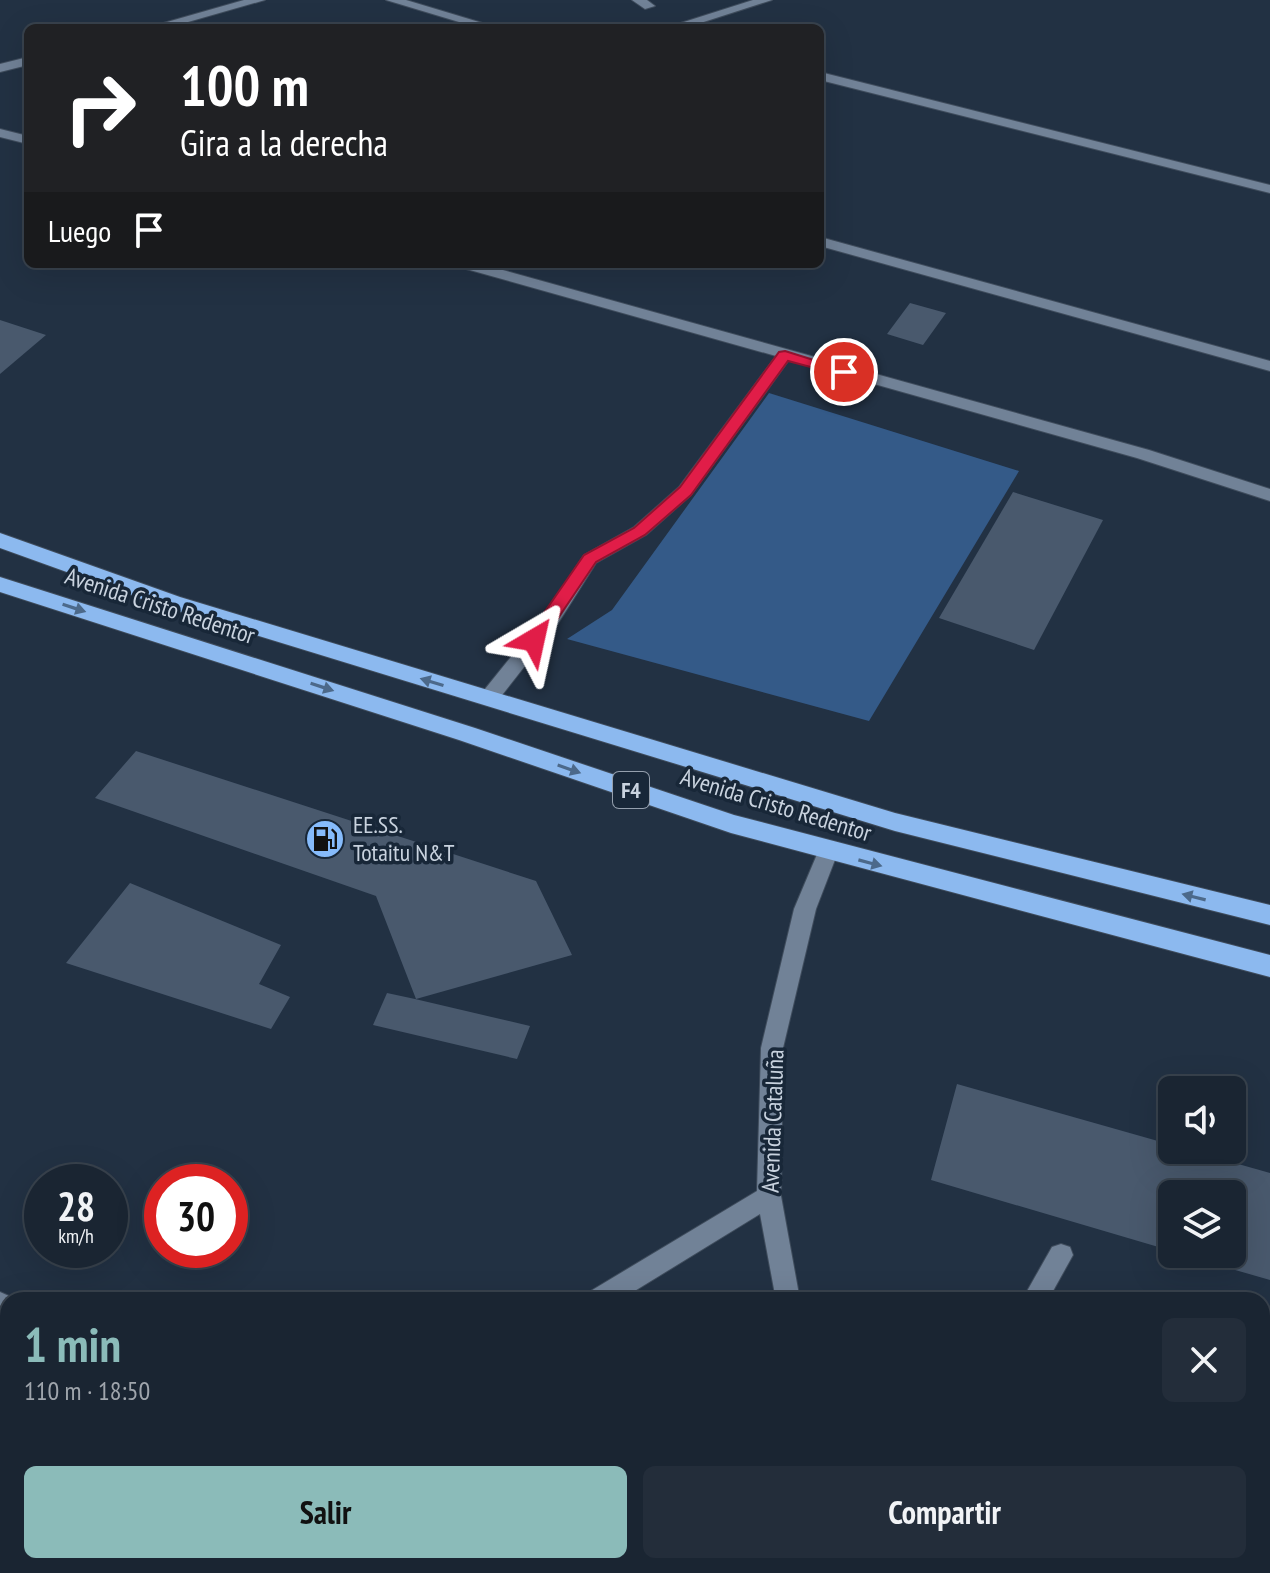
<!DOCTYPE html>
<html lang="es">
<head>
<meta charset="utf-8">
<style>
	body { margin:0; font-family:"PT Sans Narrow",sans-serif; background:#232d3a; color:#f1f3f6; height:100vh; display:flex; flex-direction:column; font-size:30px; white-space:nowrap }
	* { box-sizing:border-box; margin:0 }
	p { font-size:26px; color:#9fa5ac }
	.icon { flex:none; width:44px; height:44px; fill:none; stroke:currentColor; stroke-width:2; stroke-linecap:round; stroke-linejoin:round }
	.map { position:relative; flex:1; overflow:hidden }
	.drawer { position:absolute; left:0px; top:1292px; width:1270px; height:282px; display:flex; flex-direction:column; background:#1a2532; border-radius:24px 24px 0 0; box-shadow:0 8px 32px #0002,0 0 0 2px #38424d }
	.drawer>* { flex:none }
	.guide { position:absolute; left:24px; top:24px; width:800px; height:244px; border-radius:12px; box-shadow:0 8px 32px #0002,0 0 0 2px #38424d; background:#202124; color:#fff; overflow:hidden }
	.fabs { position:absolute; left:1158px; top:1076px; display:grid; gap:16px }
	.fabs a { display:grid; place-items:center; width:88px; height:88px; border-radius:12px; background:#1a2532; box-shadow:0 8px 32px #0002,0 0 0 2px #38424d; font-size:40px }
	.speed { position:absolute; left:24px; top:1164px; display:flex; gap:16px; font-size:40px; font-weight:700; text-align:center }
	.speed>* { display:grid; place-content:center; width:104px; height:104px; border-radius:50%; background:#1a2532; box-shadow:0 8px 32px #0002,0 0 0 2px #38424d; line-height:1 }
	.speed small { font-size:20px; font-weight:400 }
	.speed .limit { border:12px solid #d22; background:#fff; color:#111 }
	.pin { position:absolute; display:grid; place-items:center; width:68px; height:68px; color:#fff; margin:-34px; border:4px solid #fff; border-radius:50%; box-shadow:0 2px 8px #0007 }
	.me { position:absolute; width:88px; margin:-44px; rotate:36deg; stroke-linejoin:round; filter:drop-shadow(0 0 6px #0008) }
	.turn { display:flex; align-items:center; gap:28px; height:168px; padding:0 24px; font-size:36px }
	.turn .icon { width:104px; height:104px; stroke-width:2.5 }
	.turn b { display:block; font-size:56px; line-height:68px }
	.then { display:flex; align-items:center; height:76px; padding:0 24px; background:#0003; gap:16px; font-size:30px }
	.round { display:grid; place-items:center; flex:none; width:84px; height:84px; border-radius:12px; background:#232d3a }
	.summary { display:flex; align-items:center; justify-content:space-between; height:136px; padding:0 24px }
	h1 { font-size:48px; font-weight:800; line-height:60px; color:#8bbbb9 }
	.primary-button { display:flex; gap:16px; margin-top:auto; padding:16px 24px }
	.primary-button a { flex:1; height:92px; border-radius:12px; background:#8bbbb9; color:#111; font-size:32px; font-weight:800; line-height:92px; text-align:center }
	.primary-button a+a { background:#232d3a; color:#f1f3f6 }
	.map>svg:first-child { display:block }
	.green { fill:#345a88 }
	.building { fill:#49596d }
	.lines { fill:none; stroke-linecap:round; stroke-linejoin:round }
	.minor-casing { stroke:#3f4c5c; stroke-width:2 }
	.highway-casing { stroke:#3f4c5c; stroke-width:2 }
	.minor { fill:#718297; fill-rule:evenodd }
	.highway { fill:#8cb9ef; fill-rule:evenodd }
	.oneway { fill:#4c698a }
	.route { fill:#e11d48; stroke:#92132f; stroke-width:2 }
	.labels { text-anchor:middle; stroke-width:7; stroke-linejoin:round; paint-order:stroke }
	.shield { fill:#182738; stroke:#949fad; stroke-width:2 }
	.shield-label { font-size:22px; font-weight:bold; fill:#c9d3df }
	.street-label { font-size:24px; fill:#c9d3df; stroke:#182738 }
	.poi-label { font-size:24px; fill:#c9d3df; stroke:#182738; text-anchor:start }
</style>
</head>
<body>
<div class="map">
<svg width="1270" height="1573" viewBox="0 0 1270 1573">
	<rect width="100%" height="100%" fill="#223143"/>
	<!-- green -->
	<polygon class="green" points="769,393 1019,471 869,721 567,639 612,610"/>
	<!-- building -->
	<g class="building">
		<polygon points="910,303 946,313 923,345 887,334"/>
		<polygon points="0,320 46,335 0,374"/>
		<polygon points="1013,492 1103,520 1034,650 939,618"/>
		<polygon points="136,751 536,881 572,955 416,999 376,896 95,798"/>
		<polygon points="130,883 281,945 259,984 290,997 271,1029 66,963"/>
		<polygon points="387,993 415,999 530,1026 517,1059 373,1025"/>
		<polygon points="957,1084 1172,1145 1172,1150 1189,1150 1270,1173 1270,1280 1183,1255 1232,1254 1232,1194 1172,1194 1172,1251 931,1180"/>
		<polygon points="1270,1514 1270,1573 1027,1573 1024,1567 1262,1566 1262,1516"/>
	</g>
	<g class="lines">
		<!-- minor casing -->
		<g class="minor-casing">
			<g id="minor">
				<polygon points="244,0 265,0 167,28 146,28"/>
				<polygon points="386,0 406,0 499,28 479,28"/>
				<polygon points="632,0 647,0 655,6 645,9"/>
				<polygon points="753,0 772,0 685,28 665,28"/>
				<polygon points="28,57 28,65 0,72 0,64"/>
				<polygon points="820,72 1270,185 1270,193 820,80"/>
				<polygon points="0,129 28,136 28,144 0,137"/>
				<polygon points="820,237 1270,361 1270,371 820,246"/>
				<polygon points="456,264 481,264 1149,450 1270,489 1270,501 1137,458 789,360 691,495 646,535 596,563 557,625 495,704 488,706 478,699 481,694 543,617 584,555 634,527 679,487 776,356 459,267"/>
				<polygon points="828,844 835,846 838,852 816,909 783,1048 781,1196 800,1300 776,1300 760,1214 620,1300 586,1300 589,1292 757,1191 761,1048 794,909 818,852 821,846"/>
				<polygon points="1061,1244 1070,1247 1073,1255 1048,1300 1022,1300 1052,1247"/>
				<polygon points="0,1292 18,1300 8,1300 8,1317 0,1316"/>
				<polygon points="1270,1463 1270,1489 1262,1490 1262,1464"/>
				<polygon points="13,1566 46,1566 43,1573 10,1573"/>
				<polygon points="555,1566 586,1566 583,1573 552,1573"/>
				<polygon points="854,1566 882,1566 884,1573 856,1573"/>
			</g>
		</g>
		<!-- highway casing -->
		<g class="highway-casing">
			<g id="highway">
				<polygon points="0,533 180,597 895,813 1270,905 1270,925 895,831 164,607 0,548"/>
				<polygon points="0,577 475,728 734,815 1270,955 1270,977 731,833 459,740 0,592"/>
			</g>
		</g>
		<!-- minor -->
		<use href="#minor" class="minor"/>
		<!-- highway -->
		<use href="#highway" class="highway"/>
	</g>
	<!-- one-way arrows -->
	<defs><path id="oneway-solid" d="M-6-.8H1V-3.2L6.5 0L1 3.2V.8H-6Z" transform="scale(2)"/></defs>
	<g class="oneway">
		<use href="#oneway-solid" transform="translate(74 608) rotate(18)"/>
		<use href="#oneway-solid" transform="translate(432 682) rotate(-163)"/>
		<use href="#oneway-solid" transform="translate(322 687) rotate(18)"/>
		<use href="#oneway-solid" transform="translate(569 769) rotate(19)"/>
		<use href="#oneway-solid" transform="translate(870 863) rotate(15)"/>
		<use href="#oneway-solid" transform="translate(1194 897) rotate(-166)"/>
	</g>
	<!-- route -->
	<polygon class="route" points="785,351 852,372 844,376 788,361 691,495 645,535 596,562 540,645 528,645 526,640 528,636 584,555 634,528 680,487 779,352"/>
	<!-- icons -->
	<defs>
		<g id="fuel-disc" transform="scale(2)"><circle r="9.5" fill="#86bbfb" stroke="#182738"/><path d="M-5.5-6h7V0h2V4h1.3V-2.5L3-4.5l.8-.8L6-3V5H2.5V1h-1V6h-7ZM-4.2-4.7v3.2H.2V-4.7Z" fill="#111"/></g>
	</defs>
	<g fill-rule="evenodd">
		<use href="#fuel-disc" x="325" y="839"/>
	</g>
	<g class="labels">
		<!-- shield labels -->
		<rect class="shield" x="613" y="772" width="36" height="36" rx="6"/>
		<g class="shield-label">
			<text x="631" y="798">F4</text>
		</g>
		<!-- street labels -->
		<g class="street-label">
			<text transform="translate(160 606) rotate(18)" y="8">Avenida Cristo Redentor</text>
			<text transform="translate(776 805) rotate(17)" y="8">Avenida Cristo Redentor</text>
			<text transform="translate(773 1121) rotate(-88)" y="8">Avenida Cataluña</text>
		</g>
		<!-- poi labels -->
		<g class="poi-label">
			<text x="353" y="833">EE.SS.<tspan x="353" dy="28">Totaitu N&amp;T</tspan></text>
		</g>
	</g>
</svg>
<div class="fabs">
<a><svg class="icon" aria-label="sound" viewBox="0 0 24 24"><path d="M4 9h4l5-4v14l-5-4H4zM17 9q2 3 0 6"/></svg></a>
<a><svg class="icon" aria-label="layers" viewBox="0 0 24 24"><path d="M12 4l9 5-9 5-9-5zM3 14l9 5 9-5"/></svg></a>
</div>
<div class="speed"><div>28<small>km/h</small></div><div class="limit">30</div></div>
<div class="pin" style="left:844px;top:372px;background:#d93025"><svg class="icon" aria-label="arrive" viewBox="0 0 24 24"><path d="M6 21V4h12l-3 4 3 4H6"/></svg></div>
<svg class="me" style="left:534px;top:640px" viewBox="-20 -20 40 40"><path d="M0-17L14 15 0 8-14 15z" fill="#e11d48" stroke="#fff" stroke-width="4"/></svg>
<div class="guide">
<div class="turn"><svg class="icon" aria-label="right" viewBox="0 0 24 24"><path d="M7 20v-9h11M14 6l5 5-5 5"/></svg><div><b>100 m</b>Gira a la derecha</div></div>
<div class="then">Luego<svg class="icon" aria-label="arrive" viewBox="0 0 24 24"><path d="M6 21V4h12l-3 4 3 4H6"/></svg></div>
</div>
<section class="drawer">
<div class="summary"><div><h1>1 min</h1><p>110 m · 18:50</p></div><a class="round"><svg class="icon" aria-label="close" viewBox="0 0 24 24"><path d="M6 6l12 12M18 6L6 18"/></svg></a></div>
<div class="primary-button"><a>Salir</a><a>Compartir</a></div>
</section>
</div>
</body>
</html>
